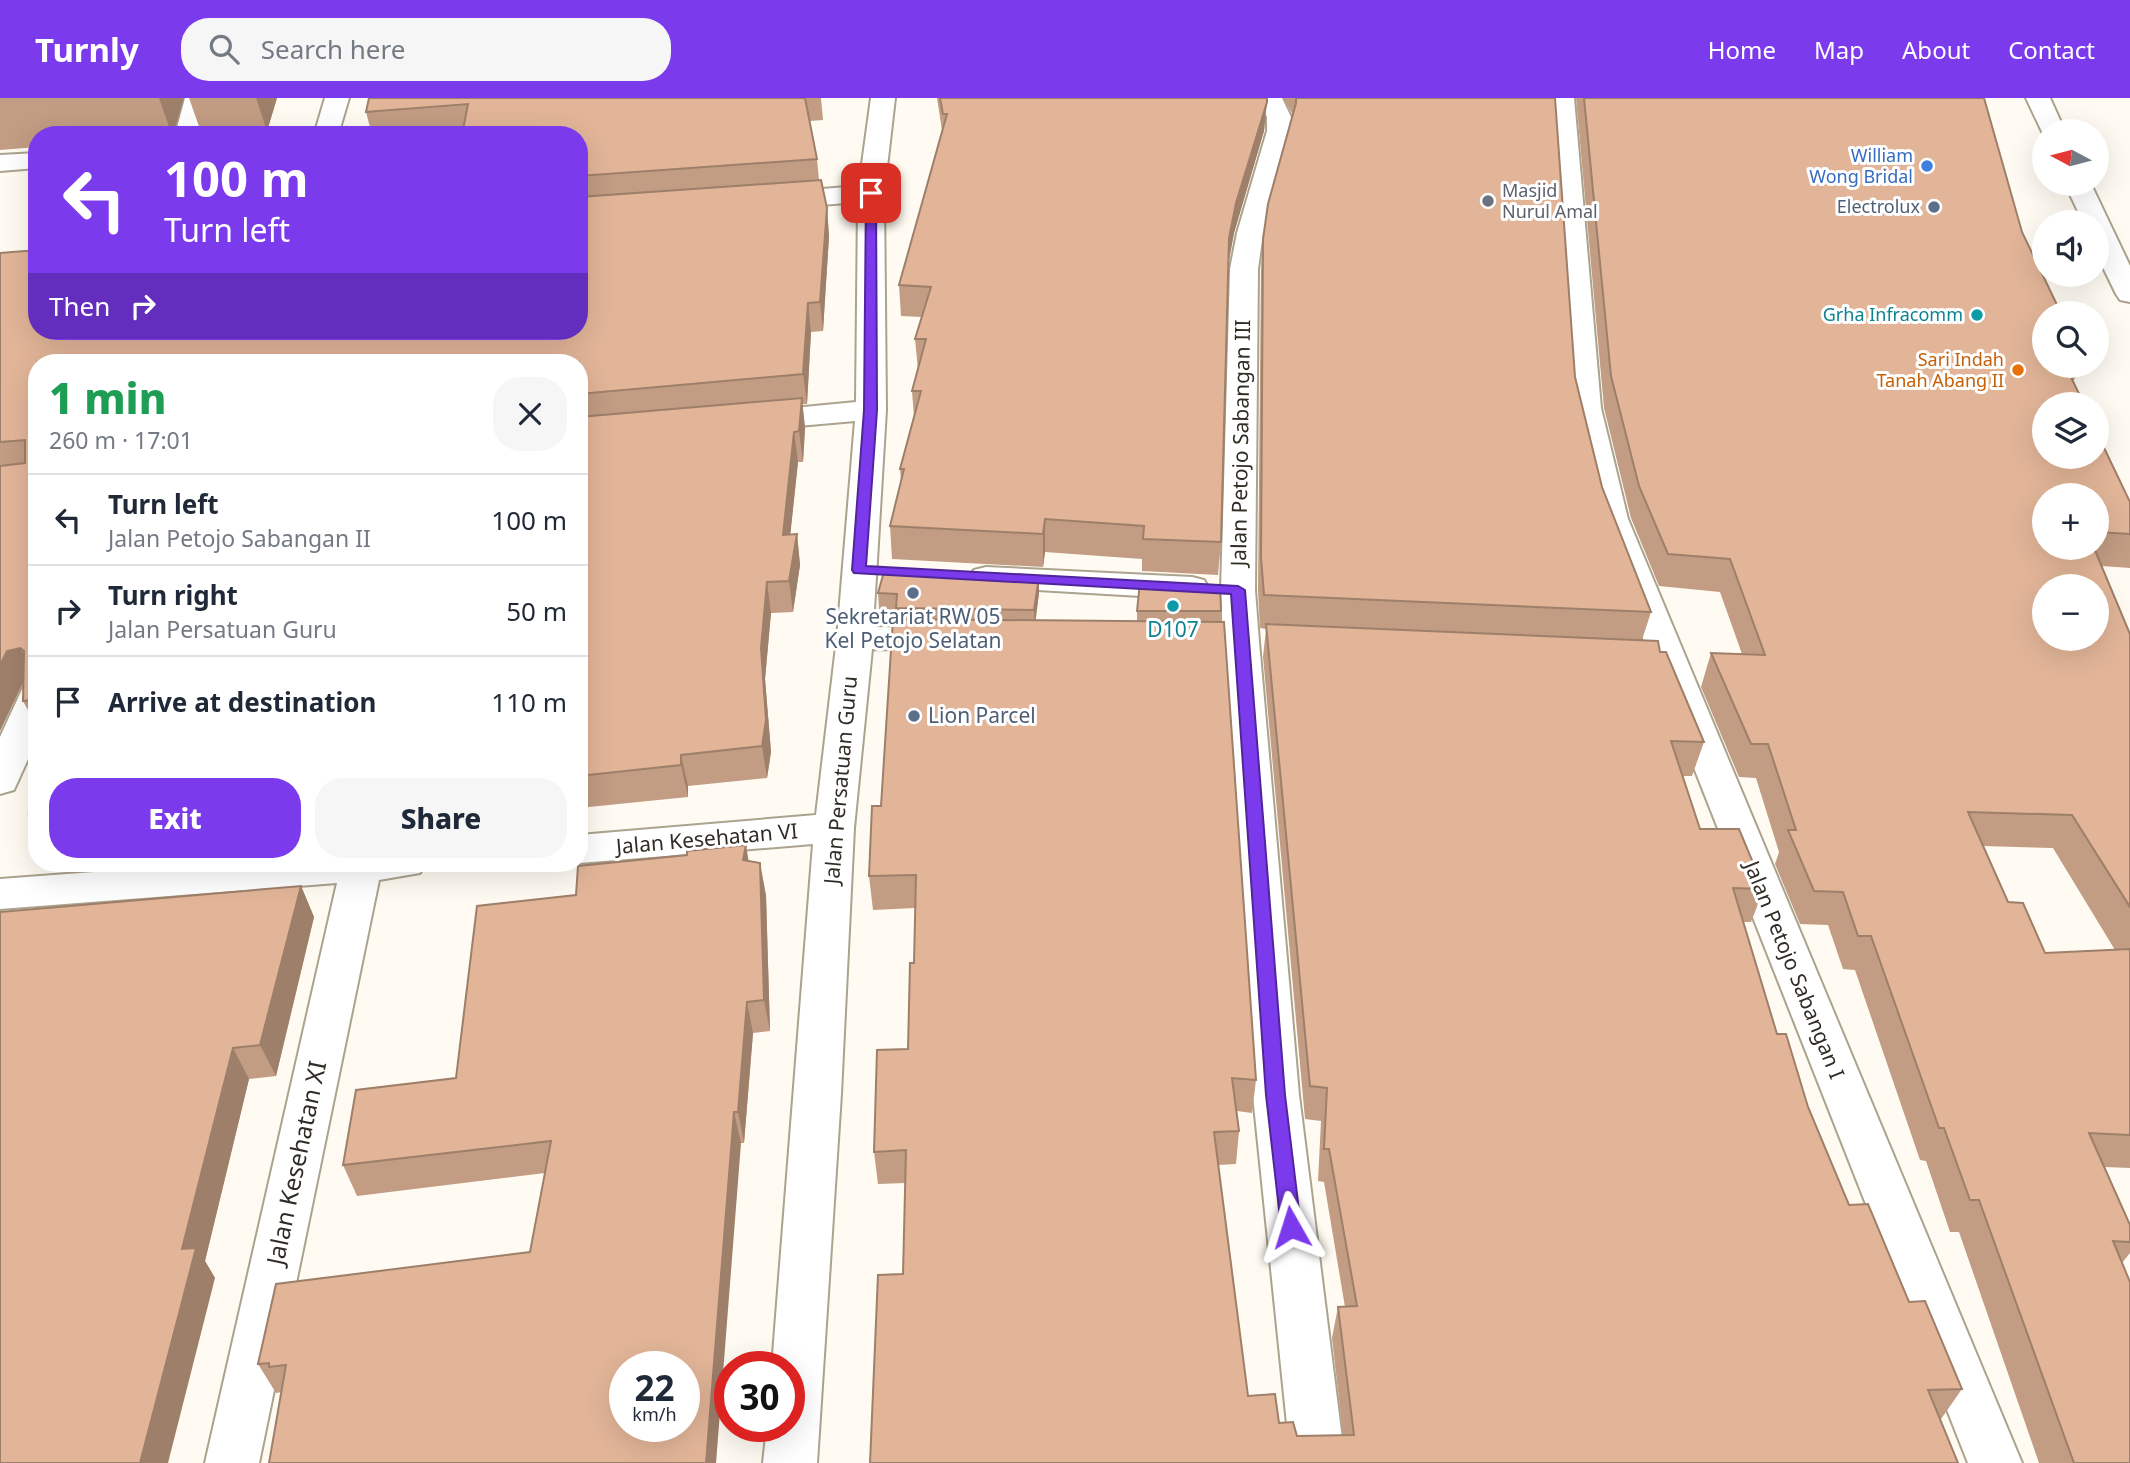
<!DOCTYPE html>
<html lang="en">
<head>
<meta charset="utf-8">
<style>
	body { margin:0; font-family:"Noto Sans",sans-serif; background:#f6f6f7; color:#1f2937; height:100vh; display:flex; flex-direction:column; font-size:26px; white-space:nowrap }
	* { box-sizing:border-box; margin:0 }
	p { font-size:23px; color:#747a83 }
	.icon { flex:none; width:38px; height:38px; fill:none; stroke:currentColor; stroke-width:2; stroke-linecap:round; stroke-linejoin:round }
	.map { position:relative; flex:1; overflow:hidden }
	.panel { position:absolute; left:28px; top:256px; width:560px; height:518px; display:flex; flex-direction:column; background:#fff; border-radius:28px; box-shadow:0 7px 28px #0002 }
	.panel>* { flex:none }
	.hud { position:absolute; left:28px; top:28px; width:560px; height:214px; border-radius:28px; box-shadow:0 7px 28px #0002; background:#7c3aed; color:#fff; overflow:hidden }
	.needle { width:46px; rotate:277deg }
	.buttons { position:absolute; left:2032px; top:21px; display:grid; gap:14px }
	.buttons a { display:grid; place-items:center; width:77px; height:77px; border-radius:50%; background:#fff; box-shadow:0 7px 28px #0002; font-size:35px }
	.speed { position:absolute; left:609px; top:1253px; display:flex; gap:14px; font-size:35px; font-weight:700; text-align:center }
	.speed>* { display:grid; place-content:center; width:91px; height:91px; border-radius:50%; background:#fff; box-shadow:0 7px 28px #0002; line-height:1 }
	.speed small { font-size:18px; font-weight:400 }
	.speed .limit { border:10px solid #d22; background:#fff; color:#111 }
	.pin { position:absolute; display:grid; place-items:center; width:60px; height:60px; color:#fff; margin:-30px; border-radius:14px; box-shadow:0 4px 10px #0006 }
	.me { position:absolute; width:77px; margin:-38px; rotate:354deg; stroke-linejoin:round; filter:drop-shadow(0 0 5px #0008) }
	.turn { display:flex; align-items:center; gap:24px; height:147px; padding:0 21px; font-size:32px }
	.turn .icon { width:91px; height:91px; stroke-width:2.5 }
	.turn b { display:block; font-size:49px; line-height:60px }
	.then { display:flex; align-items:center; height:66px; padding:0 21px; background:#0003; gap:14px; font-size:26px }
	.round { display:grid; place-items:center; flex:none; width:74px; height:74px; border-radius:28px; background:#f6f6f7 }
	.head { display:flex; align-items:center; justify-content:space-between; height:119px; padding:0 21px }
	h1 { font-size:42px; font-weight:800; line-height:52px; color:#1e9e55 }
	.primary-button { display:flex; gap:14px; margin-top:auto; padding:14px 21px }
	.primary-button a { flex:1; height:80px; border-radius:28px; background:#7c3aed; color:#fff; font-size:28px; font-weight:800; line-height:80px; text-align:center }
	.primary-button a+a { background:#f6f6f7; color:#1f2937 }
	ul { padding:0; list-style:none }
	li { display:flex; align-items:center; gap:21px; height:91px; padding:0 21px; border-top:2px solid #e0e1e3 }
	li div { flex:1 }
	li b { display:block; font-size:26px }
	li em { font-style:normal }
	header { display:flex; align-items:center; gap:42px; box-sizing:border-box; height:98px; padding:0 35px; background:#7c3aed; color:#fff }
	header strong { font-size:33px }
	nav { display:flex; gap:38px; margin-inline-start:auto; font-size:24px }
	.search { width:490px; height:63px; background:#f6f6f7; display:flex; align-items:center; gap:18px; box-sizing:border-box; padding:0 24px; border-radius:28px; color:#747a83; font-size:26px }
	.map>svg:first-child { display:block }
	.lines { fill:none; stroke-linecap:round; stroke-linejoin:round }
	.minor-casing { stroke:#aba38d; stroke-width:4 }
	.minor { fill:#fff; fill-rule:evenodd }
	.wall { fill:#c29c83; fill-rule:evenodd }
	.shaded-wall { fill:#9e7f6a }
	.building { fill:#e2b598; stroke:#9e7f6a; stroke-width:2; fill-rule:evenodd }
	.route { fill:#7c3aed; stroke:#51269a; stroke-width:2 }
	.shop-dot { fill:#3f7fe0; stroke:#fff; stroke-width:2.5 }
	.worship-dot { fill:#6b7280; stroke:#fff; stroke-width:2.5 }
	.service-dot { fill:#5c6f8a; stroke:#fff; stroke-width:2.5 }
	.culture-dot { fill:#0f9aa8; stroke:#fff; stroke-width:2.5 }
	.food-dot { fill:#e8710a; stroke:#fff; stroke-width:2.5 }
	.labels { text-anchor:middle; stroke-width:6; stroke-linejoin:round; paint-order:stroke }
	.far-shop-label { font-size:18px; fill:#366cbe; stroke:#fff; text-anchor:end }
	.far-worship-label { font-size:18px; fill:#5b616d; stroke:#fff; text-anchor:start }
	.far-service-label { font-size:18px; fill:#4e5e75; stroke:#fff; text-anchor:end }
	.far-culture-label { font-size:18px; fill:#0d838f; stroke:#fff; text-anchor:end }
	.far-food-label { font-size:18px; fill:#c56008; stroke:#fff; text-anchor:end }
	.street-label { font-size:21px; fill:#312d25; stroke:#fff }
	.service-label { font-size:21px; fill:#4e5e75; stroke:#fff }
	.culture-label { font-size:21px; fill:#0d838f; stroke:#fff }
	.near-street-label { font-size:24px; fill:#312d25; stroke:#fff }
</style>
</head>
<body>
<header>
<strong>Turnly</strong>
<div class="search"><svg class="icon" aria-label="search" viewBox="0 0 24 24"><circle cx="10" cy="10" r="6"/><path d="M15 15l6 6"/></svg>Search here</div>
<nav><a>Home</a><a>Map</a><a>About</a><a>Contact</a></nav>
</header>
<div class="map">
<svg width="2130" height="1365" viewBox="0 0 2130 1365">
	<rect width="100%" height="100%" fill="#fffbf2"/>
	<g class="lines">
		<!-- minor casing -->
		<g class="minor-casing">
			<g id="minor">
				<polygon points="185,0 209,0 199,37 175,37"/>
				<polygon points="325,0 349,0 338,37 314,37"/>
				<polygon points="871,0 895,0 884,95 886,312 873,529 944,530 957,533 962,541 957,549 944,552 872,551 854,730 841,996 817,1365 763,1365 767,1328 789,1328 789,1269 772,1269 813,746 579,765 577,765 579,765 579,737 816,717 837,540 855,323 752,332 741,330 737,323 741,316 752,314 856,304 858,104 773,111 764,108 760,103 764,98 773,95 859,88"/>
				<polygon points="1258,0 1282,0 1291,19 1291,33 1263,135 1258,171 1255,492 1259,544 1299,997 1345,1365 1291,1365 1253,997 1223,544 1221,492 1230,171 1237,135 1267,33 1267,19"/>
				<polygon points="1550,0 1574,0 1601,310 1628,421 2022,1365 1968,1365 1596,421 1571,310"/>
				<polygon points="2026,0 2050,0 2065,33 2044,33 2044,38"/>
				<polygon points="37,55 37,70 0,73 0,57"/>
				<polygon points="2065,86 2091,86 2130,168 2130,204 2120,202 2116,196 2096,155 2096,124 2083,124"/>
				<polygon points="986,469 1192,479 1204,482 1209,490 1204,498 1192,501 986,489 974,486 969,479 974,472"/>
				<polygon points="37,584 37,641 14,692 0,696 0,639 24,587"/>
				<polygon points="214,765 426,765 420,775 379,782 259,1365 205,1365 337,785 0,811 0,781"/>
			</g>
		</g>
		<!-- minor -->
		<use href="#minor" class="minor"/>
	</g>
	<!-- wall -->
	<g class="wall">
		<polygon points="0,0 184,0 173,37 37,37 37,49 0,52"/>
		<polygon points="189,0 277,0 267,33 218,37 202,37"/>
		<polygon points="369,0 821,0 823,22 810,23 817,61 819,82 827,110 829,138 823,233 811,234 807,306 802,306 805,330 803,364 798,364 790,437 797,436 800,467 793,514 771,515 765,581 771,654 767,680 688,688 688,699 579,710 579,264 37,264 37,629 23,603 23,585 0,633 0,155 579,233 579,37 463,34 425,37 372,37 366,14"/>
		<polygon points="937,0 1267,0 1264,33 1234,135 1229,163 1221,444 1218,477 1142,473 1142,461 1045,454 1043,469 892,461 890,428 901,382 900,371 914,319 912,293 918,272 915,241 922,219 901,218 899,187 942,32"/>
		<polygon points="1283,0 1555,0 1575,279 1602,389 1651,514 1642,542 1660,554 1704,644 1692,678 1683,678 1700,731 1764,791 1751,824 1743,824 1777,936 1849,1107 1962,1291 1941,1321 870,1365 903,1176 905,1085 878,1086 874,1054 908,951 914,865 915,810 873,812 869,778 881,708 896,521 896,512 879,511 878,495 1039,495 1035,522 1137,523 1137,513 1221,513 1221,524 1256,982 1252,1015 1237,1013 1239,1033 1236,1066 1218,1067 1248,1298 1279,1325 1297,1338 1343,1337 1332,1240 1338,1209 1345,1209 1324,1084 1318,1083 1321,1023 1305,1021 1263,559 1266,531 1260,530 1258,492 1261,171 1263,141 1293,17"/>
		<path d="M1576,0h408l38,134 38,79 -1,2h-15l36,55 -7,14 57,120v66l-28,-2 28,68v534l-25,-1 25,58v28l-8,10 8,200h-91l-80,-231h-9l-24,-71 -6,-1 -65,-190 -12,-1 -15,-44 -28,-1 -25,-60 4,-12 -23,-74 -17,-1 -38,-90 10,-34 31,1 -22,-62 -61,-6 -28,-68 -27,-110zM2096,397v53h-52zM1983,748l70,2 62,102 -70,3 -37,-51z"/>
		<polygon points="37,697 37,729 29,716"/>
		<polygon points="749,763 766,797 770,933 753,935 744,1045 741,1045 282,1294 276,1295 258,1266 530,1154 545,1075 357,1098 343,1067 456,980 576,797"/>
		<polygon points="301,788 314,819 276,978 249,981 205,1163 215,1180 0,1365"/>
	</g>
	<!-- shaded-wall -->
	<g class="shaded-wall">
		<polygon points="159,0 184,0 173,37 172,37"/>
		<polygon points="256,0 277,0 267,33"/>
		<polygon points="1267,4 1264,33 1234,135 1227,171 1229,140 1236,105"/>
		<polygon points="827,110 829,138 823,233 820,204"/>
		<polygon points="808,205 811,234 807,306 803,276"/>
		<polygon points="802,300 805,330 803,364 799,333"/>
		<polygon points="794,334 798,364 787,468 783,437"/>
		<polygon points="1045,421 1045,454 1043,469 1043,436"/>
		<polygon points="797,436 800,467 793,514 789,483"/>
		<polygon points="1039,479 1039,495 1035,528 1034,512"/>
		<polygon points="767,484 771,515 765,581 771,654 767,680 762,648 761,550"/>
		<polygon points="20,550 36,581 23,584 0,633 0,567 7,553"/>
		<polygon points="681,657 688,688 688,699 681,667"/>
		<polygon points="746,747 751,778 743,762"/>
		<polygon points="760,765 766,797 770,933 764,902"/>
		<polygon points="301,788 314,819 276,978 260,947"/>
		<polygon points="747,904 753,935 744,1045 738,1014"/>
		<polygon points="233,950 249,981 205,1163 215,1180 168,1365 140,1365 182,1151"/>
		<polygon points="734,1014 741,1045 716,1365 706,1365"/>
	</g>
	<!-- building -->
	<g class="building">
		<polygon points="369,0 805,0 817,61 579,78 579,37 462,37 468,6 366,14"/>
		<polygon points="940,0 1267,0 1267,4 1236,105 1229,140 1221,444 1143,441 1144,428 1045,421 1043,436 890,428 904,371 900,371 921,293 912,293 926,241 915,241 931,189 899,187 947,16 943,16"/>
		<polygon points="1296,0 1555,0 1575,279 1602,389 1651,514 1264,497 1261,459 1263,141 1268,106 1296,5"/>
		<path d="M1584,0h400l38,134 38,79 -8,-1 1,3h-9v53h35l1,2 -14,-1 18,37h-40v53h52v-26l34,71v32l-34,-2v-37h-52v53h50l36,86v273l-58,-92 -104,-3 40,90 15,1 22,50 85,-4v186l-41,-2 41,92v17l-17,-1 17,41v181h-56l-95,-263h-9l-26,-72h-5l-68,-192h-13l-15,-44 -29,-1 -26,-61h8l-28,-86h-17l-40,-91 54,2 -35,-96 -62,-5 -29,-68 -28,-110zM2044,488h52v53h-52z"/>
		<polygon points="821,82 827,110 820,204 808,205 803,276 579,296 579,264 37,264 37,601 23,603 24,553 20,550 7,553 0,567 0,368 25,365 25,342 0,344 0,155 37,152 37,233 579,233 579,99"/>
		<polygon points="802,300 799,333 794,334 783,437 797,436 789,483 767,484 761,550 766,622 762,648 681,657 681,667 579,678 579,319"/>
		<polygon points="885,470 1039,479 1034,512 896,510 897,496 878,495"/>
		<polygon points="1140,484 1220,488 1221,513 1137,513"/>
		<polygon points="893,521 1224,524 1256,982 1232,980 1239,1033 1214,1034 1248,1298 1275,1296 1279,1325 1293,1324 1297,1338 1354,1337 1338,1209 1357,1208 1329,1051 1324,1051 1327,990 1310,988 1266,526 1658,543 1660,554 1666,554 1704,644 1671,643 1700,731 1739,731 1764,791 1733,790 1777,936 1786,936 1808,1009 1849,1107 1868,1106 1909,1204 1925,1203 1962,1291 1928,1292 1958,1365 870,1365 878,1177 903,1176 906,1052 874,1054 877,952 908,951 910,865 914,865 916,777 869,778 872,708 881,708"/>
		<polygon points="37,697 37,715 29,716"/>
		<path d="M746,747l-3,15 17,3 4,137 -17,2 -9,110h-4l-28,351h-437l17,-98 -17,2v-4l-11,1 18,-80 254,-32 21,-111 -208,24 13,-75 100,-12 21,-172 99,-11 2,-29 109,-11v-4zM625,1269h59v59h-59z"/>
		<polygon points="301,788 260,947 233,950 182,1151 196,1150 140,1365 0,1365 0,814"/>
	</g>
	<!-- route -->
	<polygon class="route" points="871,92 876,95 877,312 866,468 1238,488 1245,492 1285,997 1301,1129 1298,1135 1291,1137 1284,1135 1281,1129 1266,997 1231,496 854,475 852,472 864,312 866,95"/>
	<!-- markers -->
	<circle class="shop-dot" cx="1927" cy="68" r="7"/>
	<circle class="worship-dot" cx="1488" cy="103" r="7"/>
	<g class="service-dot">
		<circle cx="1934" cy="109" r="7"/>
		<circle cx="913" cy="495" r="7"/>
		<circle cx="914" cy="618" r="7"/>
	</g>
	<g class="culture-dot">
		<circle cx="1977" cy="217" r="7"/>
		<circle cx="1173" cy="508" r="7"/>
	</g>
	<circle class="food-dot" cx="2018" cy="272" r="7"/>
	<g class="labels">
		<!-- far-shop labels -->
		<g class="far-shop-label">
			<text x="1913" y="64">William<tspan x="1913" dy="21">Wong Bridal</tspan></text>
		</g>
		<!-- far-worship labels -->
		<g class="far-worship-label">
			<text x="1502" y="99">Masjid<tspan x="1502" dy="21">Nurul Amal</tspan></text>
		</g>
		<!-- far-service labels -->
		<g class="far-service-label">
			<text x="1920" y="115">Electrolux</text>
		</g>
		<!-- far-culture labels -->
		<g class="far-culture-label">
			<text x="1963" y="223">Grha Infracomm</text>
		</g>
		<!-- far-food labels -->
		<g class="far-food-label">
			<text x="2004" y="268">Sari Indah<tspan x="2004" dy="21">Tanah Abang II</tspan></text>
		</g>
		<!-- street labels -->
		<g class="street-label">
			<text transform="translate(1241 345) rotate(-89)" y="7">Jalan Petojo Sabangan III</text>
			<text transform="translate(841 682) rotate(-85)" y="7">Jalan Persatuan Guru</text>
			<text transform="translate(707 741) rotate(-5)" y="7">Jalan Kesehatan VI</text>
			<text transform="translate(1794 872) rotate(68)" y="7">Jalan Petojo Sabangan I</text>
		</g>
		<!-- service labels -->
		<g class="service-label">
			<text x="913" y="526">Sekretariat RW 05<tspan x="913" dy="24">Kel Petojo Selatan</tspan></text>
			<text x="928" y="625" text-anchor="start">Lion Parcel</text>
		</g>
		<!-- culture labels -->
		<g class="culture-label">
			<text x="1173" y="539">D107</text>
		</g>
		<!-- near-street labels -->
		<g class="near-street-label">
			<text transform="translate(297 1065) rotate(-78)" y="8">Jalan Kesehatan XI</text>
		</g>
	</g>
</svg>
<div class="buttons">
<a><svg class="needle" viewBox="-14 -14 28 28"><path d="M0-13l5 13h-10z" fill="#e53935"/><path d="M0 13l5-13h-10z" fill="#747a83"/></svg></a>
<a><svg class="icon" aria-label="sound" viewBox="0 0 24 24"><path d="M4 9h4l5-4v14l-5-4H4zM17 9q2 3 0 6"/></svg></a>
<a><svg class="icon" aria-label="search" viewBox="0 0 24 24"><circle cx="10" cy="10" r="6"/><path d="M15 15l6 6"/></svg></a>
<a><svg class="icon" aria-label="layers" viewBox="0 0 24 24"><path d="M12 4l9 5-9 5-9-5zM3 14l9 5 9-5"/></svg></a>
<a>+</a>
<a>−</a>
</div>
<div class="speed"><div>22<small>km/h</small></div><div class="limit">30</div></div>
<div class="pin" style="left:871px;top:95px;background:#d93025"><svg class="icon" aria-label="arrive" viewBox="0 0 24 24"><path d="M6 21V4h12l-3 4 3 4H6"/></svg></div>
<svg class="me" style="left:1291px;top:1129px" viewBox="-20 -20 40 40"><path d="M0-17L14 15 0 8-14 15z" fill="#7c3aed" stroke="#fff" stroke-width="4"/></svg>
<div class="hud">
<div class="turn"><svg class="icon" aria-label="left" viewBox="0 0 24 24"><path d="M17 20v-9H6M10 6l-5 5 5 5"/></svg><div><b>100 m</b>Turn left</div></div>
<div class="then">Then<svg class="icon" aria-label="right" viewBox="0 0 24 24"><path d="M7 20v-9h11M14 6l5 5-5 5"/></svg></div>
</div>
<section class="panel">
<div class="head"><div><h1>1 min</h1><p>260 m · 17:01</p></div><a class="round"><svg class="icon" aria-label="close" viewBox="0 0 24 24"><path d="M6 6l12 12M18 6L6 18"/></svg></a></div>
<ul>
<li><svg class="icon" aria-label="left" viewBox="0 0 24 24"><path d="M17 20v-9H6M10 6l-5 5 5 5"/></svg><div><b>Turn left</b><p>Jalan Petojo Sabangan II</p></div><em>100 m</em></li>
<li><svg class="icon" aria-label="right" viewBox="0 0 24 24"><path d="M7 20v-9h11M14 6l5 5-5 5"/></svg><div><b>Turn right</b><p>Jalan Persatuan Guru</p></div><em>50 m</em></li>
<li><svg class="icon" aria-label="arrive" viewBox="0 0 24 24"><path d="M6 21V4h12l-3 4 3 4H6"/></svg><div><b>Arrive at destination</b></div><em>110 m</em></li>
</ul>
<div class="primary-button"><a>Exit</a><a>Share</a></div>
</section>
</div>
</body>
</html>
